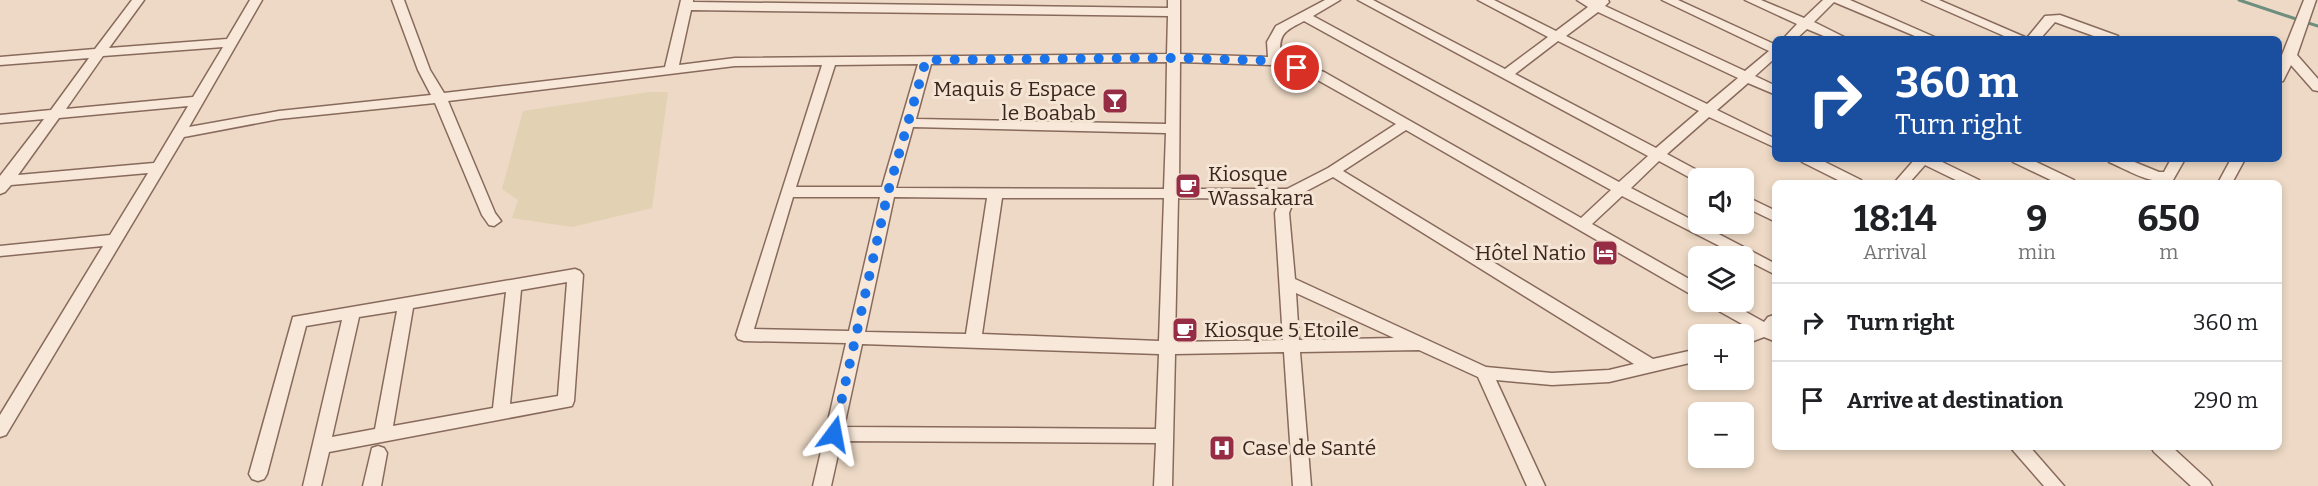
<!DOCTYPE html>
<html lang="en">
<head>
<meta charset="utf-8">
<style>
	body { margin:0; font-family:Bitter,serif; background:#f2f2f2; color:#202124; height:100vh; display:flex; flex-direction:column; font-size:22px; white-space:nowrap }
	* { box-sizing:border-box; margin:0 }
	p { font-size:20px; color:#757577 }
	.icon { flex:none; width:33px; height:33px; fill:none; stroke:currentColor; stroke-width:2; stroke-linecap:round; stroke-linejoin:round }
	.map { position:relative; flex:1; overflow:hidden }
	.drawer { position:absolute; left:1772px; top:180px; width:510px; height:270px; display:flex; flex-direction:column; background:#fff; border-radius:9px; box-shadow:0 3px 9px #0003 }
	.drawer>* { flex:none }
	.top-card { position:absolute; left:1772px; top:36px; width:510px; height:126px; border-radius:9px; box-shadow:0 3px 9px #0003; background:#1a4fa0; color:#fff; overflow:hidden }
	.tools { position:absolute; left:1688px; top:168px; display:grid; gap:12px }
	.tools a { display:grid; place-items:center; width:66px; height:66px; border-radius:9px; background:#fff; box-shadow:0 3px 9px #0003; font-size:30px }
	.pin { position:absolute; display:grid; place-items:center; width:51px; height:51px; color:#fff; margin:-26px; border:3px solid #fff; border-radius:50%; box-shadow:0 2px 6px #0007 }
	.me { position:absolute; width:66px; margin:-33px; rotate:13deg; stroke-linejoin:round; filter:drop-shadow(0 0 4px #0008) }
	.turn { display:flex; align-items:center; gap:21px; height:126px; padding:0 24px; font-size:27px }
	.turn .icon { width:78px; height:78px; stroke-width:2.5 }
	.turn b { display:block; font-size:42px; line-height:51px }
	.eta { display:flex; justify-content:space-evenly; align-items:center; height:102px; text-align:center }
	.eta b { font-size:36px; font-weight:700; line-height:42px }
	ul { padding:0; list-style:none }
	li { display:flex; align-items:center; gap:18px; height:78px; padding:0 24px; border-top:2px solid #e0e0e0 }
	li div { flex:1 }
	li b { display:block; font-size:22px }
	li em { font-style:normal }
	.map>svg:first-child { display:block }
	.farmland { fill:#e3d1b3 }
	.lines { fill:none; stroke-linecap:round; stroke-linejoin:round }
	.stream { stroke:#6e8f80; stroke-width:3 }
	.minor-casing { stroke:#886a5c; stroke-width:3 }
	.minor { fill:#f8e8d9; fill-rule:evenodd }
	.route { stroke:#1a73e8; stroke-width:10; stroke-dasharray:0 18 }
	.labels { text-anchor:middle; stroke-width:6; stroke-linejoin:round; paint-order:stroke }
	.poi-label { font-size:21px; fill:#39261f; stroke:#f5e5d5; text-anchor:start }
</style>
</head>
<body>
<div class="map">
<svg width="2318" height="486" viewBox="0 0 2318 486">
	<rect width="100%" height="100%" fill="#edd9c5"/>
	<!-- farmland -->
	<polygon class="farmland" points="649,92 668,92 652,208 572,227 512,218 518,200 502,189 523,111"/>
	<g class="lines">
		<!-- stream -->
		<g class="stream">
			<polyline points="2239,0 2299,20"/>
			<polyline points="2305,22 2318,26"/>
		</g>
		<!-- minor casing -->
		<g class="minor-casing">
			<g id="minor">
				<path d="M132,0h12l-35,48 118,-9 23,-39h12l-73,127 90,-16 152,-16 -13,-25 -26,-70h12l26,70 14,23 221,-26 16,-67h12v2l475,6v-8h12v54l88,3 -1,-15 9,-16 49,-26h15l-27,16 306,166 29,-26 -290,-156h15l132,69 43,-32 -70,-37h16l62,31 32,-24 -11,-7h31l1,2 -4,4 140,65 24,-20 -107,-51h16l96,44v15l-19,17 19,9v9l-26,-11 -31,27 57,28v9l-65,-30 -42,37 39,21 2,3h-10v4l-2,-1 -37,-20 -28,27 143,75v11l-152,-78 -30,28 106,60v13l-6,-2 -286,-165 -63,41 310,188 45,-10v12l-89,21 -57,3 -56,-5 49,106h-18l-49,-109 -59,-27 -119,2 11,134h-18l-9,-134 -109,2 -3,132h-18l2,-43 -315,-2 -10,45h-18l33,-143 -102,-2 -6,-2 -2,-4 86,-270 -87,1 -287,35 47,112 6,8 -7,5 -5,-1 -7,-10 -47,-112 -156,16 -95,18 -178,298 -6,2v-22l103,-169 -103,10v-10l110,-11 38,-62 -137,12 -6,7 -5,2v-18l44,-57 -44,4v-8l51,-5 38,-52 -89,7v-8l95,-8zM691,10l477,6 -1,38 -432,4 -56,7zM1598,12l140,66 -31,26 -141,-68zM1304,21l307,169 -30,28 -257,-146 -43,-13c-3,-25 2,-27 23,-38zM1558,41l141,70 -43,37 -141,-74zM223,47l-30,50 -127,12 37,-53zM1167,62l-1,62 -250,-5 15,-55zM1180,62l94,3 40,13 82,46 -68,44 -41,21h-108zM918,64l-36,123h-86l39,-122zM188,106l-34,57 -136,12 41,-57zM913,127l253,6 -2,56 -268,-1zM1333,177l301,187 -25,6 -57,3 -66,-6 -191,-88 -6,-66 6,-16zM793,197h87l-31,134 -95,-2zM894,197l93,1 -21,136 -101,-2zM1002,198h162l-5,143 -177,-7zM1178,198l102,1 -5,14 8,127 -108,2zM1296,293l98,45 -95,2zM862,344l297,10 -3,75 -312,-2z"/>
				<polygon points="1745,0 1761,0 1804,18 1823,0 1850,0 1939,39 1922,39 1834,2 1814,22 1848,39 1831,39 1807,29 1796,39 1783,39 1797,24"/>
				<polygon points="1922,0 1939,0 2027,38 2045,16 2060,15 2118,36 2120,39 2102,39 2055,22 2040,39 2011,39"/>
				<polygon points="2304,0 2316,0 2297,55 2318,79 2318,91 2313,90 2291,65 2283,81 2278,82 2278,65"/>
				<polygon points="1800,159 1819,159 1861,180 1863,183 1844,183 1802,162"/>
				<polygon points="1915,159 1936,159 1979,180 1981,183 1962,183 1925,165 1909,183 1894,183"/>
				<polygon points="2011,159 2030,159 2074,180 2076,183 2057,183 2013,162"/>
				<path d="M2107,159h20l32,13h5l7,-13h14l-12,21c-21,6 -45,-10 -64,-18z"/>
				<polygon points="2231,159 2245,159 2232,183 2218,183"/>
				<polygon points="1743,195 1774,210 1774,221 1743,206"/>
				<path d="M575,269l5,2 3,4 -9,126 -2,5 -243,46 -8,34h-18l39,-166 -36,6 -39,148 -3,5 -6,2 -6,-2 -3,-5 44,-157zM567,282l-9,114 -48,8 11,-114zM506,292l-13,116 -100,18 20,-118zM397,311l-22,118 -43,8 27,-120z"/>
				<polygon points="1708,302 1728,302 1764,322 1768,317 1774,315 1774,341 1764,337 1743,345 1743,334 1738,334 1751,329 1710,306"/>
				<polygon points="378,446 384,448 387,453 381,486 363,486 372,448"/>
				<polygon points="2010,447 2030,447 2064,486 2044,486"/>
				<polygon points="2151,447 2172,447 2209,481 2212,486 2191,486 2154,452"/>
			</g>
		</g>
		<!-- minor -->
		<use href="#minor" class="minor"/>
	</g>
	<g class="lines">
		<!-- route -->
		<polyline class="route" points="834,434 888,192 926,60 1175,58 1275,61 1297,68"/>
	</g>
	<!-- icons -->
	<defs>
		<g id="bar-square" transform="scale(1.35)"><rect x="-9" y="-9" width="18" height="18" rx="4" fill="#962d44" stroke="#f5e5d5"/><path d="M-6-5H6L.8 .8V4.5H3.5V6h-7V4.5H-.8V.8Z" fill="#fff"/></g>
		<g id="cafe-square" transform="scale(1.35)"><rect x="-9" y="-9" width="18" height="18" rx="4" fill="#962d44" stroke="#f5e5d5"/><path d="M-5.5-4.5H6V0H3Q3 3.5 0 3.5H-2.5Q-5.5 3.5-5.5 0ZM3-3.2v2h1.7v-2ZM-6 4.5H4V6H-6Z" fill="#fff"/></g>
		<g id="hotel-square" transform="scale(1.35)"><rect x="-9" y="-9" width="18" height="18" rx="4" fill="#962d44" stroke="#f5e5d5"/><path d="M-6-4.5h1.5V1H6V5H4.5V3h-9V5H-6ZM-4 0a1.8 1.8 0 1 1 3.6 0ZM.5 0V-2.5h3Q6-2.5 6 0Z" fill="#fff"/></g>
		<g id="hospital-square" transform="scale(1.35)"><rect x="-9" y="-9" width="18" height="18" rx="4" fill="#962d44" stroke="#f5e5d5"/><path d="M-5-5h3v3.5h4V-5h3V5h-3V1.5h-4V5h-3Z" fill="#fff"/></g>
	</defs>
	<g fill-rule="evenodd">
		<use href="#bar-square" x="1115" y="101"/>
		<use href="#cafe-square" x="1188" y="186"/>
		<use href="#hotel-square" x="1605" y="253"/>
		<use href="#cafe-square" x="1185" y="330"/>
		<use href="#hospital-square" x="1222" y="448"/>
	</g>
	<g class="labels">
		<!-- poi labels -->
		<g class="poi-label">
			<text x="1096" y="96" text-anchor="end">Maquis &amp; Espace<tspan x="1096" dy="24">le Boabab</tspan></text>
			<text x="1208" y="181">Kiosque<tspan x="1208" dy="24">Wassakara</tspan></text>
			<text x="1586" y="260" text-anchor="end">Hôtel Natio</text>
			<text x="1204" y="337">Kiosque 5 Etoile</text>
			<text x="1242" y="455">Case de Santé</text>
		</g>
	</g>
</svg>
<div class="tools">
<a><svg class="icon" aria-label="sound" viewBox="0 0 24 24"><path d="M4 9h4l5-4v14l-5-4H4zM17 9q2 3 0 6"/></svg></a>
<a><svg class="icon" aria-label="layers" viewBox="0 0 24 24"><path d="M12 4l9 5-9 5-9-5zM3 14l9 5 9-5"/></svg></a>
<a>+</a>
<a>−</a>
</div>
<div class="pin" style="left:1297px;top:68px;background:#d93025"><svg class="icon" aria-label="arrive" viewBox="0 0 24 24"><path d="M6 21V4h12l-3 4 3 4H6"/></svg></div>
<svg class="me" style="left:834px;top:434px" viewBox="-20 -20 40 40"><path d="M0-17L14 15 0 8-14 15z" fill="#1a73e8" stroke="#fff" stroke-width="4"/></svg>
<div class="top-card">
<div class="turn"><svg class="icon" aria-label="right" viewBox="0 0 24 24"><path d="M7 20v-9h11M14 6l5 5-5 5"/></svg><div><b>360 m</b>Turn right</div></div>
</div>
<section class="drawer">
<div class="eta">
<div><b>18:14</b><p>Arrival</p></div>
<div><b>9</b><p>min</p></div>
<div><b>650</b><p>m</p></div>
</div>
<ul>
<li><svg class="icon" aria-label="right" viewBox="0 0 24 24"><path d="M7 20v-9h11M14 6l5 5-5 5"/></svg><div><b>Turn right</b></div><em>360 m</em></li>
<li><svg class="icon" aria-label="arrive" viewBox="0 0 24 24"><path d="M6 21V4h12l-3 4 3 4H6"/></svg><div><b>Arrive at destination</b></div><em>290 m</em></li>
</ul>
</section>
</div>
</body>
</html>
